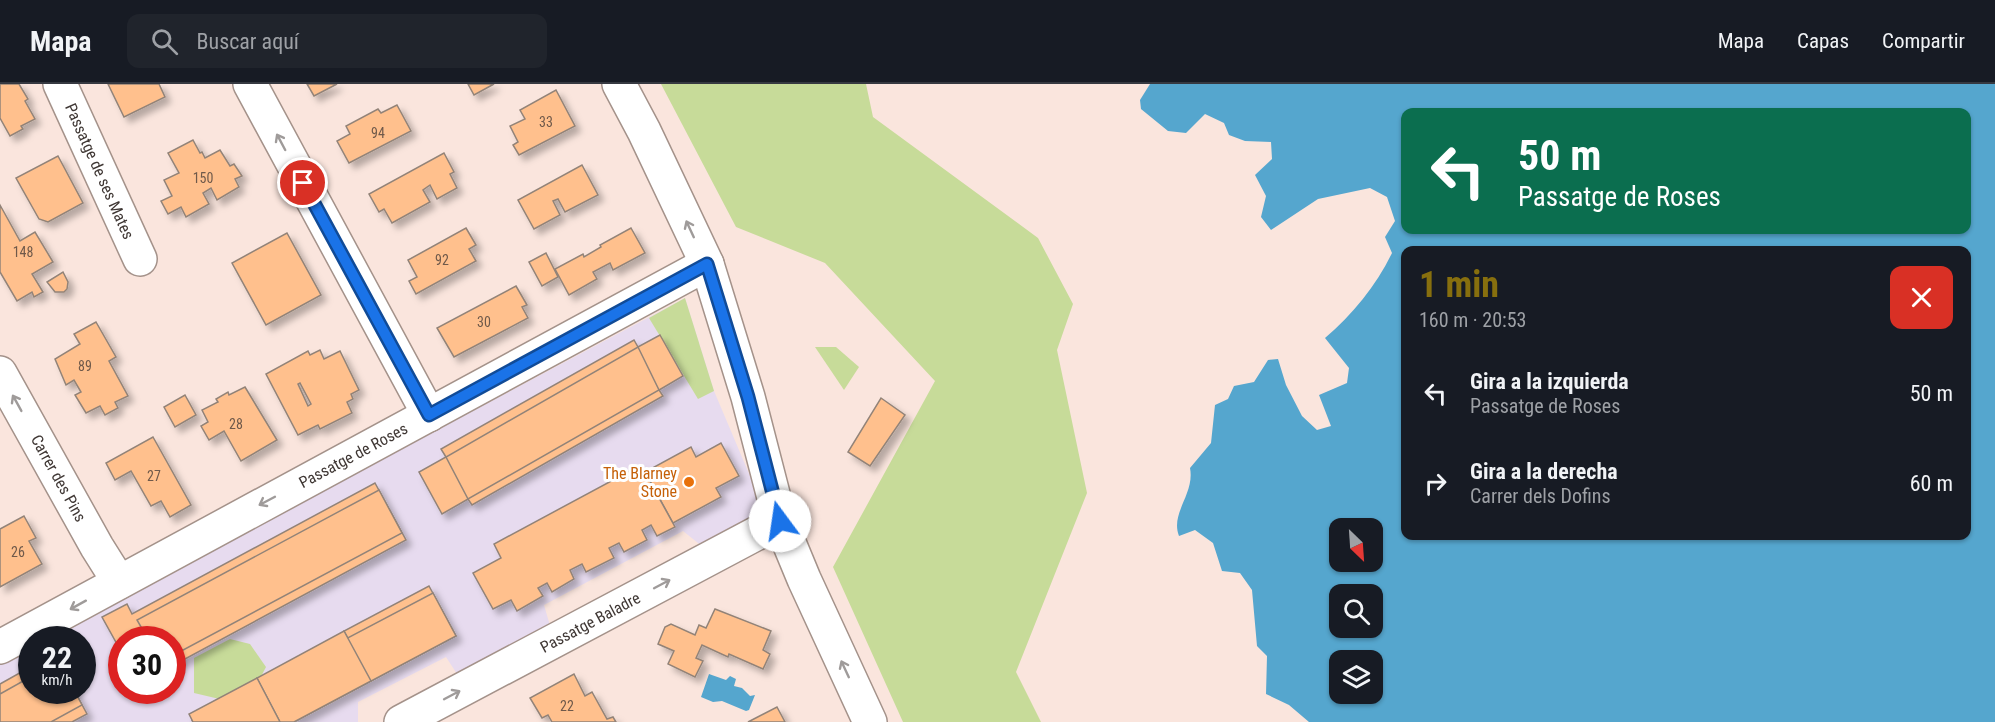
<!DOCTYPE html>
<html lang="es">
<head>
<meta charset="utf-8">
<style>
	body { margin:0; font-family:"Roboto Condensed",sans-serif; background:#20242c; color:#f1f3f6; height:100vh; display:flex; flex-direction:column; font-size:22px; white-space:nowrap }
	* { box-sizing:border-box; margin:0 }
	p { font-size:20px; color:#9ea1a6 }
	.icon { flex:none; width:33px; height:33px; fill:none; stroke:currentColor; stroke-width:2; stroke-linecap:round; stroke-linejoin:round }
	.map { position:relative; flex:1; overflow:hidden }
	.side { position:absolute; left:1401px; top:162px; width:570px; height:294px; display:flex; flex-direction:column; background:#171b24; border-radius:12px; box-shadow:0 2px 4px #0004 }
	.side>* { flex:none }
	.top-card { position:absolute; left:1401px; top:24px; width:570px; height:126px; border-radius:12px; box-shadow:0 2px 4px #0004; background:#0b6e4f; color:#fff; overflow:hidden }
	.needle { width:39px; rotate:155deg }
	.tools { position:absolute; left:1329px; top:434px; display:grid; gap:12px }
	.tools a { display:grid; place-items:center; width:54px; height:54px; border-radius:12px; background:#171b24; box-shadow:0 2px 4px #0004; font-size:30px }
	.speed { position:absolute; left:18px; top:542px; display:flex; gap:12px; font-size:30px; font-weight:700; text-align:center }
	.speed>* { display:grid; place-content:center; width:78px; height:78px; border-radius:50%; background:#171b24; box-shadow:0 2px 4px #0004; line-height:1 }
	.speed small { font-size:15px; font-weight:400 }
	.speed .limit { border:9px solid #d22; background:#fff; color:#111 }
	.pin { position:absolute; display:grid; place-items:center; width:51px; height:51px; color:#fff; margin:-26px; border:3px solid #fff; border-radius:50%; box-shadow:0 2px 6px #0007 }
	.me { position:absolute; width:66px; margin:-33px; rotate:346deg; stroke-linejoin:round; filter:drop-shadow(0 0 4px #0008) }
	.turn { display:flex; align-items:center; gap:21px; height:126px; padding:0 18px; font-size:27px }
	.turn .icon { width:78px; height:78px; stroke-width:2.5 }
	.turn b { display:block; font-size:42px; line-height:51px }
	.round { display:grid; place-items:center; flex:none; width:63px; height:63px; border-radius:12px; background:#20242c }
	.headline { display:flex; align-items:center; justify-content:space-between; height:102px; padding:0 18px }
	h1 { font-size:36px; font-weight:700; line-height:45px; color:#876f0e }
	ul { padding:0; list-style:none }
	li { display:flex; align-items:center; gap:18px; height:90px; padding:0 18px }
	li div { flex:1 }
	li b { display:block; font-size:22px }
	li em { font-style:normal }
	header { display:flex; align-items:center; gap:36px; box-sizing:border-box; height:84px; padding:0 30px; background:#171b24; border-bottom:2px solid #363941 }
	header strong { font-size:28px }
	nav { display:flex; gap:33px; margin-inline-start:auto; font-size:21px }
	.search { width:420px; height:54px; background:#20242c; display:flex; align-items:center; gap:15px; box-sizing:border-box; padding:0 21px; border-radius:12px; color:#9ea1a6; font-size:22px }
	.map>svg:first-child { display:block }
	.commercial { fill:#e7dbef; fill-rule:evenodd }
	.green { fill:#c7db99 }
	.water { fill:#55a6ce; fill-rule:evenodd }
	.building { fill:#ffc08d; stroke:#928378; stroke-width:1.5; fill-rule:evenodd; filter:url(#shadow) }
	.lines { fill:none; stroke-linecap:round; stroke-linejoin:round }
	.minor-casing { stroke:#a4928a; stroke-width:36 }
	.minor { stroke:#fff; stroke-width:33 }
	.oneway { stroke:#9f9b9a }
	.route-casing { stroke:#114b97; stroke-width:15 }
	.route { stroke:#1a73e8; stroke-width:10 }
	.food-dot { fill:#e8710a; stroke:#fff; stroke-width:2 }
	.labels { text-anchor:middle; stroke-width:6; stroke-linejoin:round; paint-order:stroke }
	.number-label { font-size:14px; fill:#6f594a }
	.street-label { font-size:16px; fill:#3f3734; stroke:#fff }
	.food-label { font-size:16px; fill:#c56008; stroke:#fff; text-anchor:end }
</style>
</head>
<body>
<header>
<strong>Mapa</strong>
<div class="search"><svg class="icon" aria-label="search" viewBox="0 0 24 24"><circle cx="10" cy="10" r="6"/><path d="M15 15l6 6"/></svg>Buscar aquí</div>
<nav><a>Mapa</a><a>Capas</a><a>Compartir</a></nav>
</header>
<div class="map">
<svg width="1995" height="638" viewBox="0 0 1995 638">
	<defs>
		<filter id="shadow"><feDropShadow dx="5.5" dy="5.5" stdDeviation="3" flood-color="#0004"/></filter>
	</defs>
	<rect width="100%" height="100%" fill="#fae5dd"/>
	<!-- commercial -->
	<path class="commercial" d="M685,214l29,93 47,111 -11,19 -47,26 -20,-16 -139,74 7,24 -92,48 -13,-20 -88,45v20h-358v-59l31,-17 1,44h50v-51h-37zM122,555h50v51h-50z"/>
	<!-- green -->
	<g class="green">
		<polygon points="661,0 866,0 873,33 1038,154 1073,220 1057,266 1087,409 1016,588 1041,638 903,638 833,483 935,297 825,179 736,143"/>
		<polygon points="685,214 714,307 698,315 649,234"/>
		<polygon points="815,263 836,263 859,283 844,306"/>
		<polygon points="230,555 250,560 266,583 255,604 228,617 194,609 194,574"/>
	</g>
	<!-- water -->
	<g class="water">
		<path d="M1150,0h845v638h-686l-20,-17 -23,-11 1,-38 -10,-10 -5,-56 -12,-17 -18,-2 -9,-28 -18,-13 -16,6c-9,-23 16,-42 11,-68l21,-25 4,-38 13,-6 6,-13 20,-4 14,-22 10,-1 8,26 16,31 15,14 14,-4 -12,-31 28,-12 2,-15 -24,-30c28,-24 51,-52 67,-85l-7,-16 10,-16 -8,-24 -17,-9 -52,11 -47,31 -10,-13 5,-21 -11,-21 17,-16 -1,-17 -26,-1 -16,-6 -5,-12 -19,-9 -19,19 -18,-2 -27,-22 -1,-9zM1406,28h560v118h-560zM1406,166h560v286h-560zM1340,444h32v33h-32zM1340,510h32v33h-32zM1340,576h32v33h-32z"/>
		<polygon points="709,590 726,596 730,592 736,595 734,602 742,604 750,612 755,611 749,626 746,627 722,617 713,618 701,613"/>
	</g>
	<!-- building -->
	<g class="building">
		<polygon points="0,0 19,0 28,15 25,17 35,35 21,42 23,45 10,52 0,34"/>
		<polygon points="108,0 159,0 165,13 124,33"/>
		<polygon points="307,0 337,0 314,12"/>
		<polygon points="468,0 494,0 474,11"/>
		<polygon points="556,6 575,42 519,71 513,61 518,58 510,42 525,35 520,26"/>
		<polygon points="397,21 411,47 349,79 337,57 350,50 346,42 378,25 381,29"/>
		<polygon points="193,56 200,69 202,68 205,74 220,66 230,82 234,80 242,92 235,95 239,103 217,116 211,104 203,109 209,120 186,133 181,123 168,130 161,117 172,112 164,96 179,89 168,69"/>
		<polygon points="444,69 454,88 450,90 457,104 437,115 430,101 423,106 430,118 392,139 384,125 379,128 369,110"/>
		<polygon points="58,72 83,119 48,138 39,135 16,94"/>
		<polygon points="582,81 598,111 565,128 558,115 553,117 560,131 534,145 518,116"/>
		<polygon points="0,121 20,157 35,148 53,178 32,190 43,208 34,213 32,208 17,217 0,188"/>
		<polygon points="466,144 476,161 469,165 476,177 416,210 409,197 417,193 408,176"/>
		<polygon points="631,144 645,169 613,186 610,179 593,188 597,195 569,211 555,185 583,170 584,173 601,163 600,161"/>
		<polygon points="287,149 321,211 266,241 232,179"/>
		<polygon points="546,169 558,193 542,202 529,178"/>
		<polygon points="63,188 68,198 67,205 64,208 55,208 47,198"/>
		<polygon points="516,202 527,221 522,223 528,234 454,273 437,244"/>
		<polygon points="96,238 116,273 109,277 128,312 115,318 118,324 105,331 100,322 86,329 75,311 81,308 74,296 66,301 55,275 80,260 74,250"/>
		<polygon points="660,251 683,292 659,306 663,312 472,421 468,415 442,430 419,388 446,373 441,365 634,256 638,263"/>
		<polygon points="638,263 659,306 468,415 446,373"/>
		<path d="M320,266l4,9 16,-8 19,39 -8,4 2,5 -6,3 5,11 -32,16 -2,-4 -20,10 -32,-61 42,-23 2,4zM300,299l11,21 -3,2 -10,-22z"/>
		<polygon points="245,303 277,356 241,377 224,347 209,356 201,342 208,338 202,326 218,318 216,315 228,308 229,311"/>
		<polygon points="185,311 196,331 175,343 164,323"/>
		<polygon points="881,314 905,331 870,382 848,368"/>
		<polygon points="153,353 191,421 170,433 161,417 151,422 131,387 115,396 106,379"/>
		<polygon points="721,359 739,392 716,404 721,413 673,439 645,388 691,363 696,373"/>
		<polygon points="641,381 675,443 657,452 651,441 642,446 647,456 624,468 619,459 609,464 614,474 586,488 582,480 570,486 574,495 552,508 547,499 538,504 543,512 517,527 511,516 493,525 473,489 501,474 494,460"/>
		<polygon points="375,399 406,456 172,582 172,555 122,555 122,569 102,533 127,520 132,530"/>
		<polygon points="379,406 402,449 172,572 172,555 148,555 137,536"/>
		<polygon points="24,432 36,454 29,457 42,480 0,503 0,445"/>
		<polygon points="429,502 456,552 371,597 344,547"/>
		<polygon points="433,509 456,552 294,638 193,638 192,636"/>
		<polygon points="715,525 771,547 763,566 770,570 763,585 729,570 728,573 702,561 696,574 703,577 695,593 668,580 674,567 658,560 665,543 671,540 695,551 699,541 706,544"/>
		<polygon points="344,547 371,597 294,638 280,638 257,594"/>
		<polygon points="32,582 32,606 74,606 87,630 72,638 0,638 0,600"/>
		<polygon points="574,590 585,612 592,608 607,635 613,633 616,638 552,638 548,631 542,634 530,614"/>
		<polygon points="32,592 32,606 74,606 82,621 51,638 0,638 0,610"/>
		<polygon points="257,594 280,638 193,638 189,630"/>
		<polygon points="777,623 785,638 748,638"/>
	</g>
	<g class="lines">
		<!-- minor casing -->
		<g class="minor-casing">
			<g id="minor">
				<polyline points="60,0 140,175"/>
				<polyline points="250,0 429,331"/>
				<polyline points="619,0 644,47 707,180 748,313 780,437 804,495 870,638"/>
				<polyline points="0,289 97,463 119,498"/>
				<polyline points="0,563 707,180"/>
				<polyline points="401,638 780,437"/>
			</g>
		</g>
		<!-- minor -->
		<use href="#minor" class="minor"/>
	</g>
	<!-- one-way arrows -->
	<defs><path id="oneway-shaft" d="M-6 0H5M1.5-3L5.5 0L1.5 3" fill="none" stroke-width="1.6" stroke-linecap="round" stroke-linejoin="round" transform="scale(1.5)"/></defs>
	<g class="oneway">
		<use href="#oneway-shaft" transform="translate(281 58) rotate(-118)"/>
		<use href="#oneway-shaft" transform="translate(690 145) rotate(-115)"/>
		<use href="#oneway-shaft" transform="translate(17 319) rotate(-119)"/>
		<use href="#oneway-shaft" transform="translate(267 417) rotate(152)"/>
		<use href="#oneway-shaft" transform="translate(662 500) rotate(-28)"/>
		<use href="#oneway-shaft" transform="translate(78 521) rotate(151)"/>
		<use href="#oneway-shaft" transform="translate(845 585) rotate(-115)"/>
		<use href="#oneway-shaft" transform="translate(452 611) rotate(-28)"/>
	</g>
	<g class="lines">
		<!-- route casing -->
		<g class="route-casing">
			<polyline id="route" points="303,99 429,331 707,180 748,313 780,437"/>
		</g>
		<!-- route -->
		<use href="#route" class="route"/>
	</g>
	<!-- markers -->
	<circle class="food-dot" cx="689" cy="398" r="6"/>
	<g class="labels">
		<!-- number labels -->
		<g class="number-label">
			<text x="546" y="43">33</text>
			<text x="378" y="54">94</text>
			<text x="203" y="99">150</text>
			<text x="23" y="173">148</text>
			<text x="442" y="181">92</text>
			<text x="484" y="243">30</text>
			<text x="85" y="287">89</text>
			<text x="236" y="345">28</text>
			<text x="154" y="397">27</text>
			<text x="18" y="473">26</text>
			<text x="567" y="627">22</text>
		</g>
		<!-- street labels -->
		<g class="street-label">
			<text transform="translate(100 87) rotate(66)" y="6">Passatge de ses Mates</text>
			<text transform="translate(353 371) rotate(-28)" y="6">Passatge de Roses</text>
			<text transform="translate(59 394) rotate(61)" y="6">Carrer des Pins</text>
			<text transform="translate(590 538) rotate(-28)" y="6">Passatge Baladre</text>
		</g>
		<!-- food labels -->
		<g class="food-label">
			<text x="677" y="395">The Blarney<tspan x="677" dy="18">Stone</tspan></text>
		</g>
	</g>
</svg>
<div class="tools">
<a><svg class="needle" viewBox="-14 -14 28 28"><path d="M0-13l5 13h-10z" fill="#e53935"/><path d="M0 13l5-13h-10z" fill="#9ea1a6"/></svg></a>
<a><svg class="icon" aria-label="search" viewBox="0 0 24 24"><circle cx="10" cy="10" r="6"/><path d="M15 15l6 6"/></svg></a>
<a><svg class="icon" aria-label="layers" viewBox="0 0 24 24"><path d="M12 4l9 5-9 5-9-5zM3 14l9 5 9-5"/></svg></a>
</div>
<div class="speed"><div>22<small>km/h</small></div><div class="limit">30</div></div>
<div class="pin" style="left:303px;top:99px;background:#d93025"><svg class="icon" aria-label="arrive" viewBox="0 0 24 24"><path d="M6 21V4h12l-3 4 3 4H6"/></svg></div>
<svg class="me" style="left:780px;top:437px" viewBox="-20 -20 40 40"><circle r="19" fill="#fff"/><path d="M0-13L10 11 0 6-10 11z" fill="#1a73e8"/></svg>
<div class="top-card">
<div class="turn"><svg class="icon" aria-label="left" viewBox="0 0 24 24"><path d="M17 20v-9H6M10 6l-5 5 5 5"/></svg><div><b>50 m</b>Passatge de Roses</div></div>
</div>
<section class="side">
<div class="headline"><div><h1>1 min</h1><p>160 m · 20:53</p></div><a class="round" style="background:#d93025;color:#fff"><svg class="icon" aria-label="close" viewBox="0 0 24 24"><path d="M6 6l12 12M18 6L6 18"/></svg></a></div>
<ul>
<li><svg class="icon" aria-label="left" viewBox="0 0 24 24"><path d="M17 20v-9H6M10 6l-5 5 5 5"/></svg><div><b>Gira a la izquierda</b><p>Passatge de Roses</p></div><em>50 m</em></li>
<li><svg class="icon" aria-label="right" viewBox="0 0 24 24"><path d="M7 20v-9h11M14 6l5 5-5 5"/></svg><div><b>Gira a la derecha</b><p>Carrer dels Dofins</p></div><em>60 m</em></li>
</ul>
</section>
</div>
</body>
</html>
